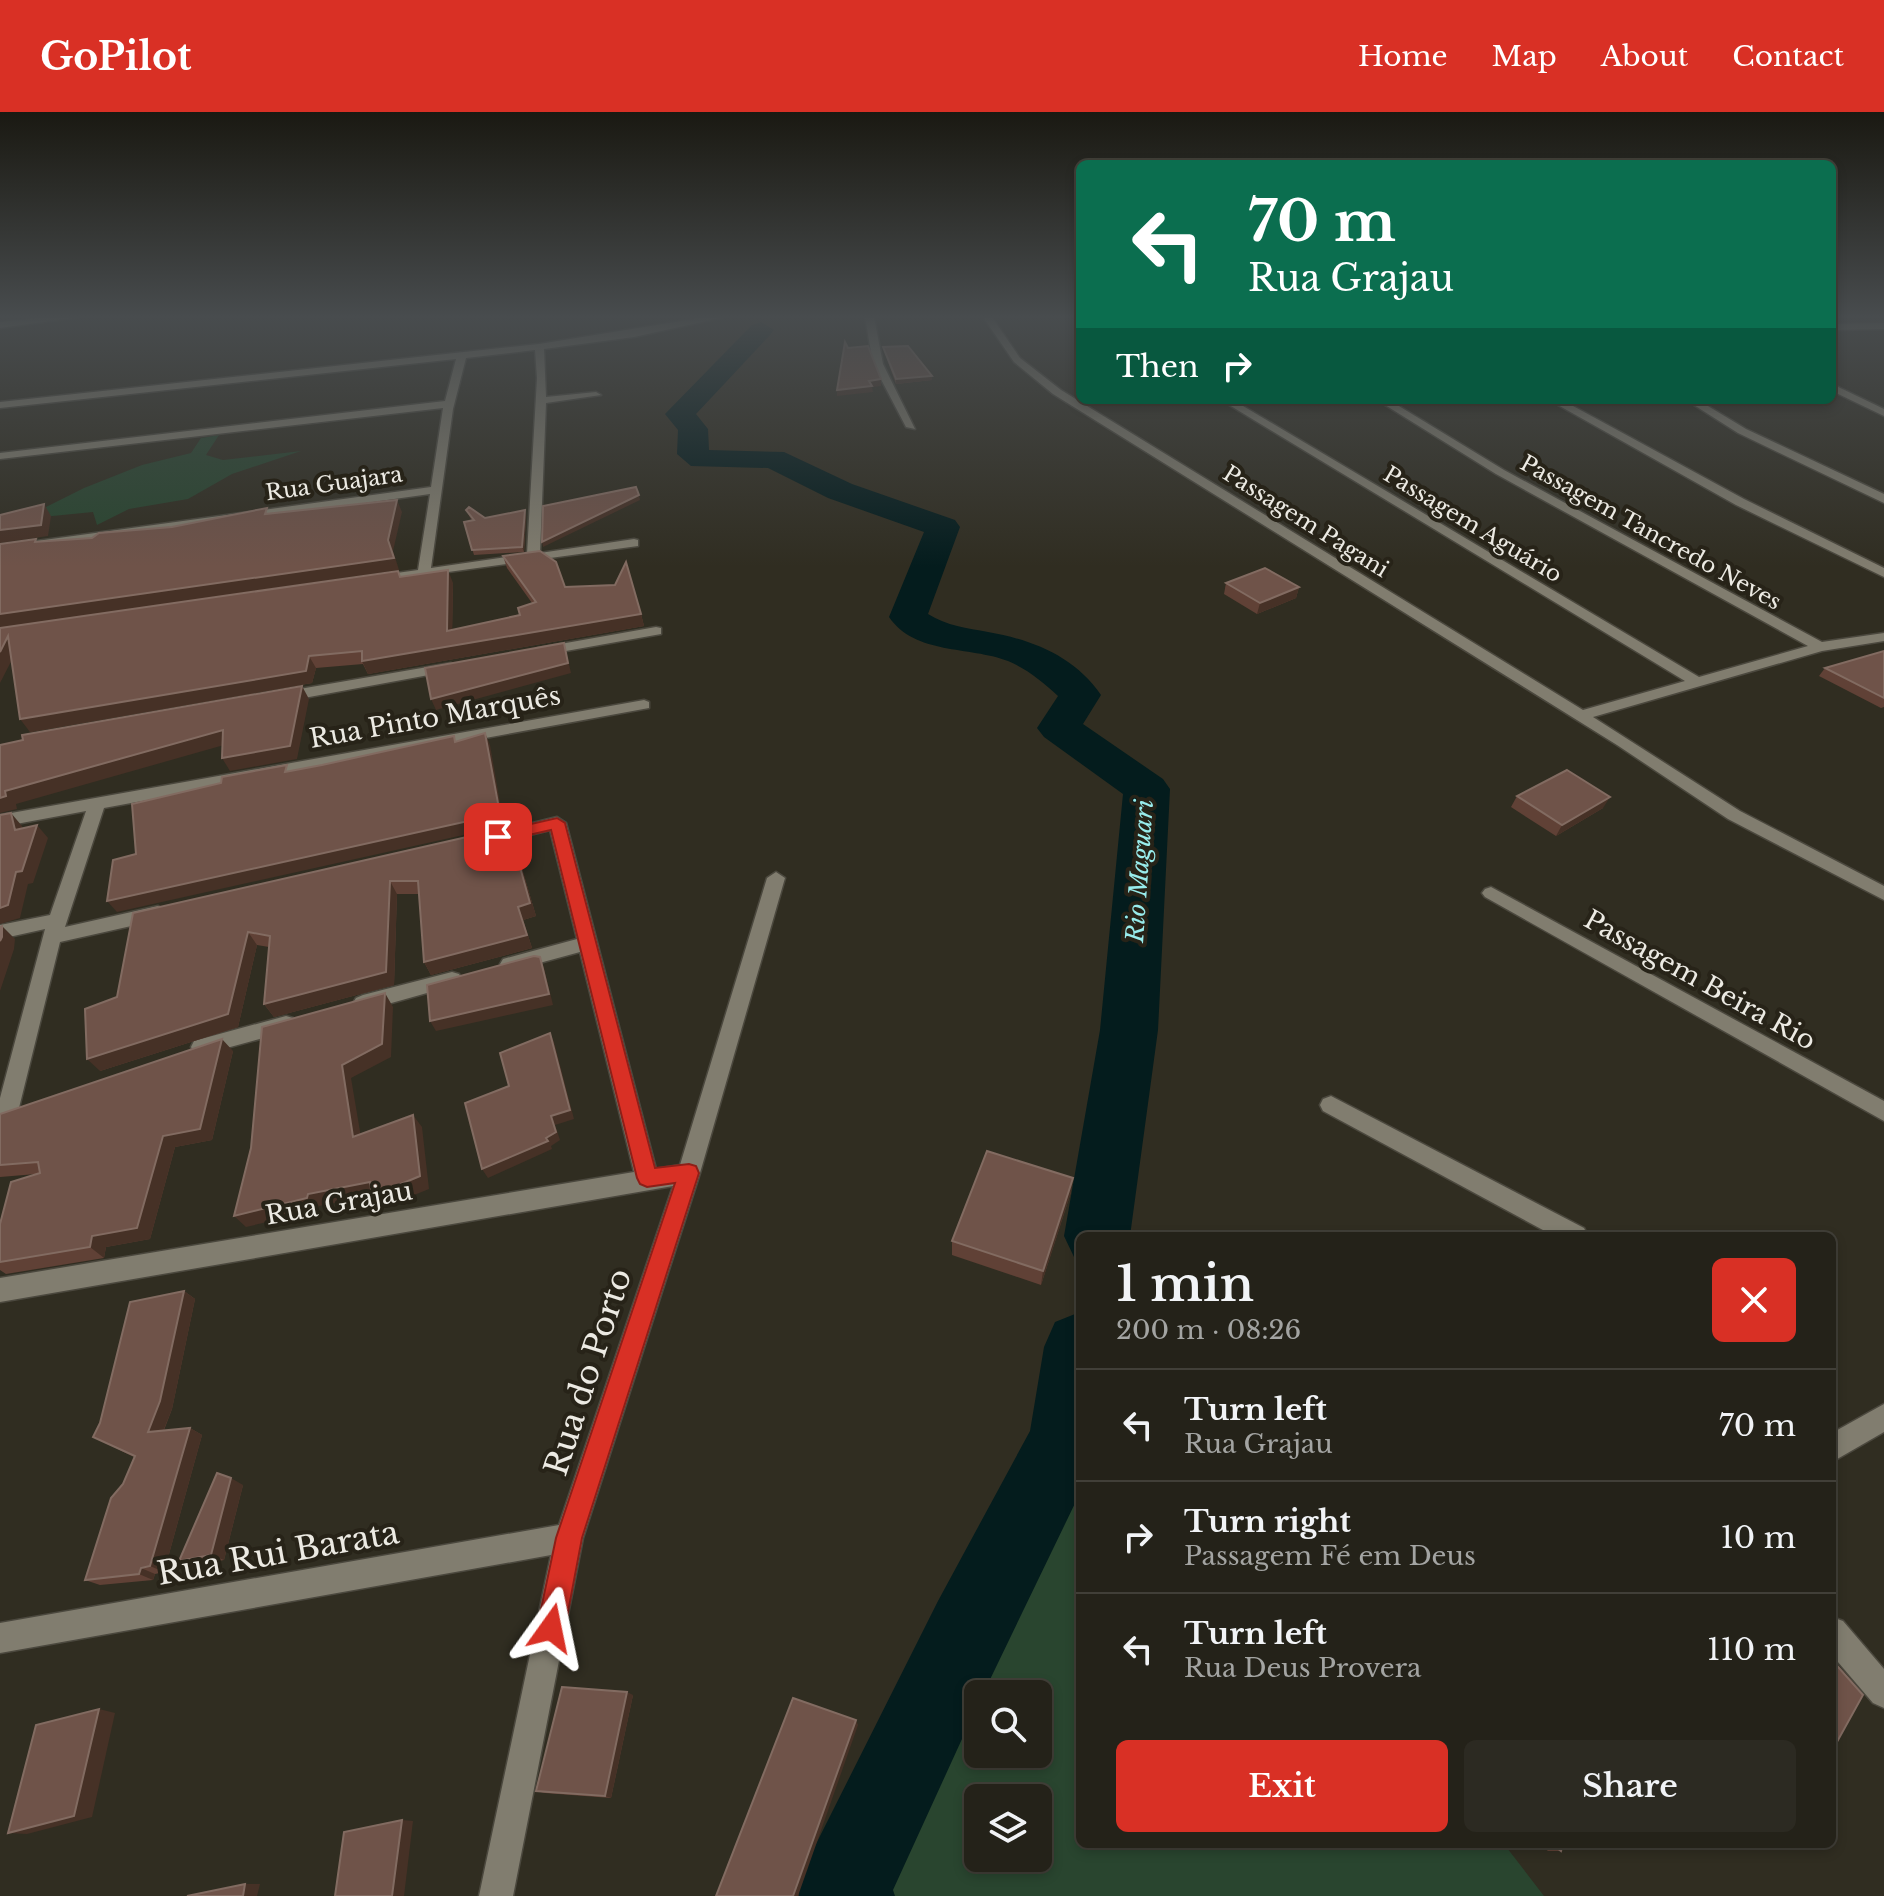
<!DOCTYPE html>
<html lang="en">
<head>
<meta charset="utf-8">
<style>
	body { margin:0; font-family:"Libre Baskerville",serif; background:#2c2a22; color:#f1f3f6; height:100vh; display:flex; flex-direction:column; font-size:30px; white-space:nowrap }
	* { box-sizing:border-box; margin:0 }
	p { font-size:26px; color:#a3a4a2 }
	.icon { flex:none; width:44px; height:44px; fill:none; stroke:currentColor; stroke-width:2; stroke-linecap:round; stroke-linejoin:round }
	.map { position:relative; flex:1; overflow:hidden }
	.side { position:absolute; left:1076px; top:1120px; width:760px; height:616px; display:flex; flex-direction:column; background:#242219; border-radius:12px; box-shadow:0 4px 12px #0003,0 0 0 2px #413f38 }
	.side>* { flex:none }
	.banner { position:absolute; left:1076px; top:48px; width:760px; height:244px; border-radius:12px; box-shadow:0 4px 12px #0003,0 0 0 2px #413f38; background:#0b6e4f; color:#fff; overflow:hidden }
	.tools { position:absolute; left:964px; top:1568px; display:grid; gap:16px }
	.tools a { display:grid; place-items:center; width:88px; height:88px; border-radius:12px; background:#242219; box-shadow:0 4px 12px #0003,0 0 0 2px #413f38; font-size:40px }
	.pin { position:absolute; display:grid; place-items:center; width:68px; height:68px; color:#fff; margin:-34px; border-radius:16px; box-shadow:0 4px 12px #0006 }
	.me { position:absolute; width:88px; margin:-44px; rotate:12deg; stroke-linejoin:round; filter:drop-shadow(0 0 6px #0008) }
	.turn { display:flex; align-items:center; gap:28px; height:168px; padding:0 40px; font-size:36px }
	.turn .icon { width:104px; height:104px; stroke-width:2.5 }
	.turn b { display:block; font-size:56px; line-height:68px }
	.then { display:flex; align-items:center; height:76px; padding:0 40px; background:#0003; gap:16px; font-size:30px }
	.round { display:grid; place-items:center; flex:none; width:84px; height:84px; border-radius:12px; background:#2c2a22 }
	.overview { display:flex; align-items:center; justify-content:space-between; height:136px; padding:0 40px }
	h1 { font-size:48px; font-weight:600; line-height:60px }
	.primary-button { display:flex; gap:16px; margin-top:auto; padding:16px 40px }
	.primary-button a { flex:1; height:92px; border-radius:12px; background:#d93025; color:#fff; font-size:32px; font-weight:600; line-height:92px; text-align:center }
	.primary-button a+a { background:#2c2a22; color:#f1f3f6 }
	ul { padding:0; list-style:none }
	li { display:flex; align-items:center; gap:24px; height:112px; padding:0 40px; border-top:2px solid #413f38 }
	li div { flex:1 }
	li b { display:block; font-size:30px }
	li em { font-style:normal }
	header { display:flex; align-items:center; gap:48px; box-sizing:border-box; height:112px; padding:0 40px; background:#d93025; color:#fff }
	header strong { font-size:38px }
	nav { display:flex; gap:44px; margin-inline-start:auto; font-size:28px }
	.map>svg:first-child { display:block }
	.green { fill:#29452f; fill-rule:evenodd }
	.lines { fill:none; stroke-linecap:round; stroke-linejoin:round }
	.river { fill:#041c1d; fill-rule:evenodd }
	.minor-casing { stroke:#4b483e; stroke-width:3 }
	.minor { fill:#817d6f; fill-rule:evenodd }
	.wall { fill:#604136 }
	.shaded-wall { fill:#463126 }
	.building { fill:#6f5349; stroke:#826b61; stroke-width:2 }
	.route { fill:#d93025; stroke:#8d1f18; stroke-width:2 }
	.labels { text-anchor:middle; stroke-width:8; stroke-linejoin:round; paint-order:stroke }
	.far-street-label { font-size:22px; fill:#eceae3; stroke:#272318 }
	.far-water-label { font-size:24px; font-style:italic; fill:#98ecec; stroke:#272318 }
	.street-label { font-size:26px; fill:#eceae3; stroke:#272318 }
	.near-street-label { font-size:32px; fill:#eceae3; stroke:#272318 }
</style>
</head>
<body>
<header>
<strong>GoPilot</strong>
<nav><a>Home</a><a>Map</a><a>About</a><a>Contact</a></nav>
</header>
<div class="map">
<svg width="1884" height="1784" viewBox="0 0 1884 1784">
	<rect width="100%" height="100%" fill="#302d21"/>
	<!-- green -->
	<g class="green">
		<polygon points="219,323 206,343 223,348 301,339 232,362 188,387 129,397 97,413 93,400 22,407 84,376 142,353 191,341 201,326"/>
		<path d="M1080,1222v510h424l40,52h-674l2,-20 80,-237 115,-301zM978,1582h60v60h-60zM978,1686h60v60h-60z"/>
	</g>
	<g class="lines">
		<!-- river -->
		<g class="river">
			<path d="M761,210l13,8 -4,5 -74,79 12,15 1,21 75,2 68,32 103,36 5,7 -32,87c19,12 39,14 60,18 45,8 86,24 113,63l-18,29 80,55 7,10 -12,241 -28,206h-50v24l-6,-3 -10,-21 36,-206 23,-236 -79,-57 -7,-9 21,-32c-15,-14 -31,-27 -50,-35 -39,-15 -93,-6 -119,-44l35,-85 -96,-34 -60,-30 -77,-2 -14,-12 1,-24 -13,-16 87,-89z"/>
			<polygon points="1080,1200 1080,1381 983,1582 978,1582 978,1592 893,1778 895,1784 799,1784 797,1776 811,1742 938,1489 1030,1319 1044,1235 1055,1210"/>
		</g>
		<!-- minor casing -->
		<g class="minor-casing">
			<g id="minor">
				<polygon points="49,205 80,205 0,216 0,210"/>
				<path d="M706,205h19l-91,20 -90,12 2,48 50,-5 5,3 -55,8 -6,150 94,-14 4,1v6l-270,37v-6l50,-7 12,-76 -430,60v-8l431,-59 12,-79 -443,51v-6l445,-52 11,-42 -456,49v-6l539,-58zM535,238l2,28 -10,176 -96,14 22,-159 13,-51z"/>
				<polygon points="865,205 874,205 883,252 915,317 906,315 873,252"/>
				<polygon points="983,205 992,205 1020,246 1061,278 1583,598 1685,569 1221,288 1233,288 1699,565 1808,534 1496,362 1377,288 1389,288 1504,358 1822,530 1884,521 1884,529 1822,539 1593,605 1740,699 1884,774 1884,788 1728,707 1617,633 1053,282 1014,250"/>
				<polygon points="1884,211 1884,217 1832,218 1832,212"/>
				<polygon points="1832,272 1884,297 1884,304 1832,279"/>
				<polygon points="1549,288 1562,288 1744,387 1884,456 1884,465 1736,393"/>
				<polygon points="1686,288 1698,288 1746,317 1884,382 1884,391 1738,321"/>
				<polygon points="656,515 661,516 661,522 538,544 531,540 538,536"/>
				<polygon points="451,551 458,555 456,558 282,590 274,585 282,580"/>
				<polygon points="644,588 649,590 649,596 104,696 65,815 158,794 167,801 158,808 60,830 17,1004 14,1010 0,1011 0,986 45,817 0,827 0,813 50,803 86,699 0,715 0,703"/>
				<polygon points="557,705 566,711 656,1057 680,1053 767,766 776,760 785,766 700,1061 583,1426 513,1784 479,1784 551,1443 0,1541 0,1511 559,1413 673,1074 0,1190 0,1166 634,1060 580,840 510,859 500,852 503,847 577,827 550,718 486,734 477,728 480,724"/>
				<polygon points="1491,775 1884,989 1884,1009 1485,785 1482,781 1485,777"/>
				<polygon points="452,860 459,862 462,867 459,872 363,899 356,896 353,891 356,886 363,883"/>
				<polygon points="286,904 293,906 296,912 293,918 201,943 194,941 191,935 194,929 201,927"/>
				<polygon points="1331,984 1584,1116 1588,1124 1554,1124 1323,999 1320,993 1323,987"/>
				<polygon points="1884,1292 1884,1320 1832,1350 1832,1321"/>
				<polygon points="1832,1505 1843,1509 1884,1557 1884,1596 1873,1591 1832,1543"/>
			</g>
		</g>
		<!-- minor -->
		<use href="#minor" class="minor"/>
	</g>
	<!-- wall -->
	<g class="wall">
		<polygon points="883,235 932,268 896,272 884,239"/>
		<polygon points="466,398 485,406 526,403 524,440 474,443 464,410 472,409"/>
		<polygon points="503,444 565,475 641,502 644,514 368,562 363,552 316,556 312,571 30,620 12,548 0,516 401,465 453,471 452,518 520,503 532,491 507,456"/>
		<polygon points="1226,471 1299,475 1296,486 1257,502 1224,482"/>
		<polygon points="1884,539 1884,595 1881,596 1819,564 1825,556"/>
		<polygon points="1517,684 1603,696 1556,724 1511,695"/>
		<polygon points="502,717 504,721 515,733 536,804 523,808 532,836 431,863 424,850 419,782 397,782 394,873 274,905 264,892 269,835 257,833 238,915 100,959 117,885 133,801"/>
		<polygon points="233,939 212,1028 175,1035 150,1127 106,1135 104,1146 6,1162 0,1158 0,1112 36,1062 0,1065 0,1002"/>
		<polygon points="1071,1080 1041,1173 952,1143 952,1129"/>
		<polygon points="184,1179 195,1187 172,1297 164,1318 190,1316 202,1323 164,1460 155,1462 153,1468 100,1473 85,1468 134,1345 93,1325"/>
		<polygon points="243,1373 224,1448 193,1454 179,1449"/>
		<polygon points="633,1583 611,1686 545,1681 536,1679"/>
		<polygon points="1539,1732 1563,1732 1561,1739 1548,1739"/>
	</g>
	<!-- shaded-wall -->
	<g class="shaded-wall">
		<polygon points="0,205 23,205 0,209"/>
		<polygon points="932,264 932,268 896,272 896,267"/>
		<polygon points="881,267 881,274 872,275 873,280 837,284 837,278 869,269"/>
		<polygon points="639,383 640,388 543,435 542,430"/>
		<polygon points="397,388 402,400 393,439 399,458 0,516 0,502 388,428"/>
		<polygon points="44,392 51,404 48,424 0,431 0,418"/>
		<polygon points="525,398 526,403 524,440 522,435"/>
		<polygon points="448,458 453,471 452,531 447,519"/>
		<polygon points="1299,475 1296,486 1257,502 1260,491"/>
		<polygon points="641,502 644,514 368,562 362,549"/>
		<polygon points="8,524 18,536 0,571 0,540"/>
		<polygon points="564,531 571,561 436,598 431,587"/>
		<polygon points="309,544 316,556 312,571 30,620 20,607"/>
		<polygon points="302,574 309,587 297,647 230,659 222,646"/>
		<polygon points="223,618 231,631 16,692 17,697 0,701 0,686 5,679"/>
		<polygon points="485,621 490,633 504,714 117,800 107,789"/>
		<polygon points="1610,685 1603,696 1556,724 1562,713"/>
		<polygon points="11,701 22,714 26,731 15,718"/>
		<polygon points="37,713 48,726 33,771 28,772 20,806 0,812 0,796"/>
		<polygon points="510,719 515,733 536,804 523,808 532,836 431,863 424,850 518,795"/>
		<polygon points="390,769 397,782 394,873 274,905 264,892"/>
		<polygon points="2,814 15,827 14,837 0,879 0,829"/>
		<polygon points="248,820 257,833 238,915 100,959 87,947"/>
		<polygon points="540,845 544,856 553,893 436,919 430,909"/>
		<polygon points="385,881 393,895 391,945 351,966 363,1037 353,1025 342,953"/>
		<polygon points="550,921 554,930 574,1007 555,1013 560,1028 551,1034 552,1037 488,1066 482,1057 546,1026 551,1004"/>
		<polygon points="222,927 233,939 212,1028 175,1035 150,1127 106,1135 104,1146 90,1135 92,1124 163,1024"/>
		<polygon points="413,1003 422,1015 429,1077 382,1096 372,1084 319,1094 318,1098 246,1115 234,1104 308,1082"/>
		<polygon points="1073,1066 1071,1080 1041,1173 1043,1159"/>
		<polygon points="184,1179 195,1187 172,1297 160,1327 148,1320"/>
		<polygon points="190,1316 202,1323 164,1460 150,1454"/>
		<polygon points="231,1366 243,1373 224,1448 211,1443"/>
		<polygon points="141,1456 155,1462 153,1468 139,1462"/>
		<polygon points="627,1580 633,1583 611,1686 605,1684"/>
		<polygon points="99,1597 115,1601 92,1705 27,1722 8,1721"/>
		<polygon points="856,1608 858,1613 798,1784 793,1784"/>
		<polygon points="402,1708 413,1709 404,1784 392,1784"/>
		<polygon points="245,1772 260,1772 257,1784 243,1784"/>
	</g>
	<!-- building -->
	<g class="building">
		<polygon points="845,230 848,236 868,234 881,267 869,269 872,274 837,278"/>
		<polygon points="908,234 932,264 896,267 883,235"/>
		<polygon points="636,375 639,383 542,430 543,394"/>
		<polygon points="397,388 388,428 394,446 0,502 0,432 36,427 35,430 92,426 99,421 172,415 267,396 265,402"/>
		<polygon points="44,392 41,413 0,418 0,403"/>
		<polygon points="469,395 485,406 525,398 522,435 472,438 464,410 474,408 466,398"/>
		<polygon points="540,439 556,450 565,475 615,473 626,450 641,502 362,549 362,539 309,544 306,559 20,607 8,524 0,540 0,516 398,459 400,465 448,458 447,519 520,503 518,496 536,490 503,444"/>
		<polygon points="1265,456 1299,475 1260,491 1226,471"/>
		<polygon points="564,531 568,551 431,587 425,556"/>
		<polygon points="1884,539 1884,586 1825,556"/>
		<polygon points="302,574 290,634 222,646 223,618 5,679 6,684 0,686 0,633 23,628 22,623"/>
		<polygon points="485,621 500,702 107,789 113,748 136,742 132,692 221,671 222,665 287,653 285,660 322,653 454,624 455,630"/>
		<polygon points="1567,658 1610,685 1562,713 1517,684"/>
		<polygon points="11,701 15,718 37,713 22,759 16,760 8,793 0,796 0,703"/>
		<polygon points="502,717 503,721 510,719 530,791 518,795 527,823 424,850 418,769 390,769 386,860 264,892 270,824 248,820 228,902 87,947 85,897 117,885 133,801"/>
		<polygon points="2,814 2,825 0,829 0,815"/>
		<polygon points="534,844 540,845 549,882 430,909 427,873"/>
		<polygon points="385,881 382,932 342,953 353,1025 413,1003 420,1064 372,1084 370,1070 308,1082 307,1086 234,1104 251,1036 262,915"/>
		<polygon points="550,921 570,998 551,1004 556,1020 546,1026 548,1029 482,1057 465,991 509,974 500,941"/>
		<polygon points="222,927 200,1017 163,1024 137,1116 92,1124 90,1135 0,1150 0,1112 11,1070 40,1061 38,1050 0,1053 0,1002"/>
		<polygon points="987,1039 1073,1066 1043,1159 952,1129"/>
		<polygon points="184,1179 160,1289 148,1320 190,1316 150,1454 141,1456 139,1462 85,1468 111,1386 123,1372 135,1344 93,1325 100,1311 130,1190"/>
		<polygon points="217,1361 231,1366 211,1443 179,1449"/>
		<polygon points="1832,1548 1863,1583 1832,1639"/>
		<polygon points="562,1575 627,1580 605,1684 536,1679"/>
		<polygon points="793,1586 856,1608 793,1784 716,1784"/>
		<polygon points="99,1597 74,1704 8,1721 36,1613"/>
		<polygon points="402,1708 392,1784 335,1784 344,1720"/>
		<polygon points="1552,1732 1563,1732 1561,1739"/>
		<polygon points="245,1772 243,1784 187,1784"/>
	</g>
	<!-- sky -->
	<linearGradient id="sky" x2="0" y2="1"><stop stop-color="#1a1912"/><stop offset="0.45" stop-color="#484c4e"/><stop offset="1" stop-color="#484c4e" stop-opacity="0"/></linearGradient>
	<rect width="1884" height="455" fill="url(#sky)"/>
	<!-- route -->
	<polygon class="route" points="557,706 565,711 655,1056 689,1052 696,1054 699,1061 582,1426 565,1516 561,1525 551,1529 541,1525 537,1516 556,1426 675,1071 647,1075 640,1072 637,1066 551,718 498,730 490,725 492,721"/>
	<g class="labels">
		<!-- far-street labels -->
		<g class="far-street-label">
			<text transform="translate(334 371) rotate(-8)" y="8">Rua Guajara</text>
			<text transform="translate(1306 409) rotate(32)" y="8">Passagem Pagani</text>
			<text transform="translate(1473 412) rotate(31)" y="8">Passagem Aguário</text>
			<text transform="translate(1651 420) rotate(29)" y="8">Passagem Tancredo Neves</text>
		</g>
		<!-- far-water labels -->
		<g class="far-water-label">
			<text transform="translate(1140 759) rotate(-86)" y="8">Rio Maguari</text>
		</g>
		<!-- street labels -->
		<g class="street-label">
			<text transform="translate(435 605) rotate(-10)" y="9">Rua Pinto Marquês</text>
			<text transform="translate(1700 868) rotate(29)" y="9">Passagem Beira Rio</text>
			<text transform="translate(339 1091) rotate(-10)" y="9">Rua Grajau</text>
		</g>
		<!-- near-street labels -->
		<g class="near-street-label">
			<text transform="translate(588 1260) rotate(-72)" y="11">Rua do Porto</text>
			<text transform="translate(278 1441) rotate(-10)" y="11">Rua Rui Barata</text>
		</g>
	</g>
</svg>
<div class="tools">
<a><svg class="icon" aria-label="search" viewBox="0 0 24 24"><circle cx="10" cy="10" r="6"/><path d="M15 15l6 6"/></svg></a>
<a><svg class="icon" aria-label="layers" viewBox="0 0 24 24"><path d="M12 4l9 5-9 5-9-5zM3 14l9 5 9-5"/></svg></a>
</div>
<div class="pin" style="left:498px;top:725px;background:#d93025"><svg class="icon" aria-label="arrive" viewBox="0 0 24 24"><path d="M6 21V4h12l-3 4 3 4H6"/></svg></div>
<svg class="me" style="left:551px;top:1516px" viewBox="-20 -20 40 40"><path d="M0-17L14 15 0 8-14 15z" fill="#d93025" stroke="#fff" stroke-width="4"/></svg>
<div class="banner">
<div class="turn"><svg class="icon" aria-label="left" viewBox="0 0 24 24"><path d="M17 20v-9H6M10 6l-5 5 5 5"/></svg><div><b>70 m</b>Rua Grajau</div></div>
<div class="then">Then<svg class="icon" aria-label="right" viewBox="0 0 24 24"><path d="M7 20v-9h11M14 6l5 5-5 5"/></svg></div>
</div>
<section class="side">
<div class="overview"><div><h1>1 min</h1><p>200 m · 08:26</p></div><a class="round" style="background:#d93025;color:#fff"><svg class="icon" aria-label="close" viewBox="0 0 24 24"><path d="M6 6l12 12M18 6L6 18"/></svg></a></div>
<ul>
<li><svg class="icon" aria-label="left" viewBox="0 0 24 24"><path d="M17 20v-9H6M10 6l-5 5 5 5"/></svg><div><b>Turn left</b><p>Rua Grajau</p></div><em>70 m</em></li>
<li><svg class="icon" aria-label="right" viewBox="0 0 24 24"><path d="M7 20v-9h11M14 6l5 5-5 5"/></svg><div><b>Turn right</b><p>Passagem Fé em Deus</p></div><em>10 m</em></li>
<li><svg class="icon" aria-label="left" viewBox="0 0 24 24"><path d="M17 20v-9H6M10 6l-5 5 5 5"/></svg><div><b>Turn left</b><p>Rua Deus Provera</p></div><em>110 m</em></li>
</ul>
<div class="primary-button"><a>Exit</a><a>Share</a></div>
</section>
</div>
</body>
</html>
